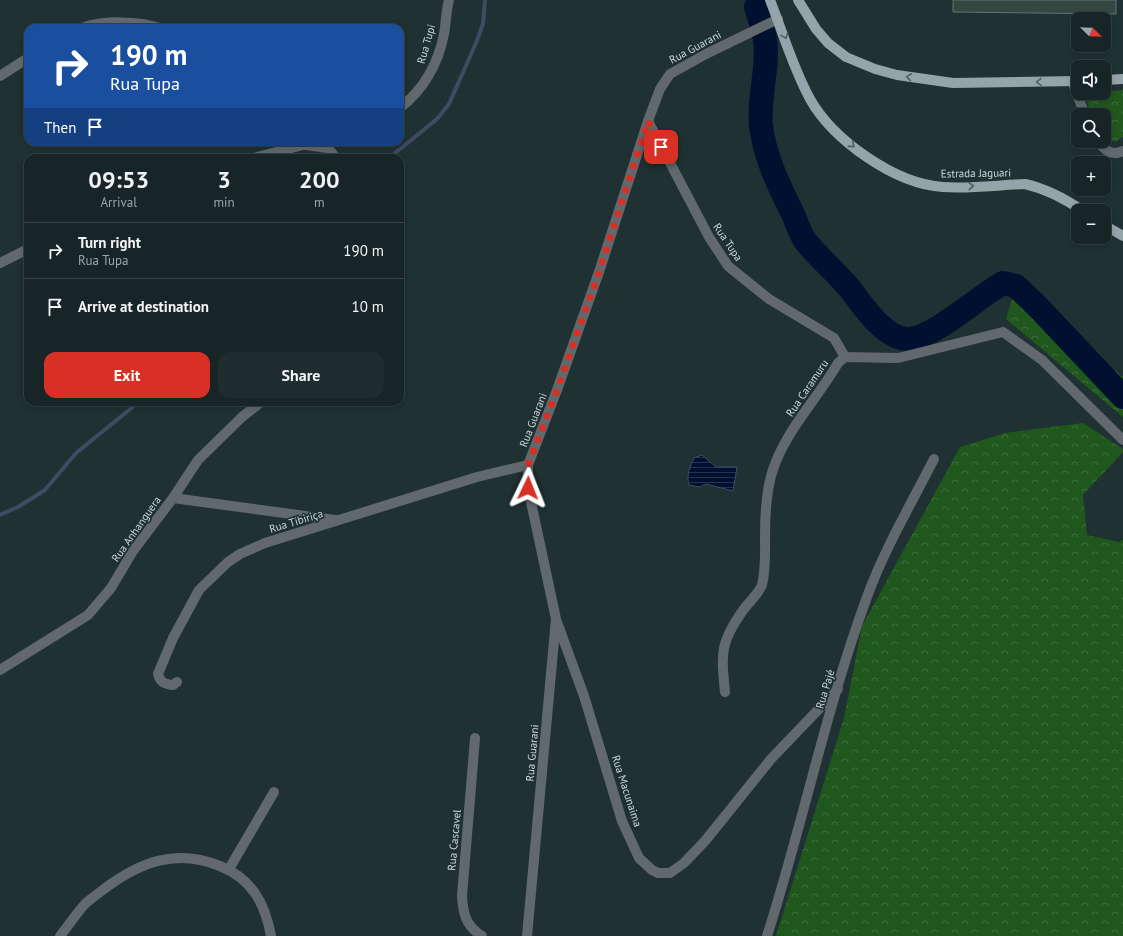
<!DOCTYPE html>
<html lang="en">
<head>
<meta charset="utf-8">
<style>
	body { margin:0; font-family:"PT Sans",sans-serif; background:#202d2e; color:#f1f3f6; height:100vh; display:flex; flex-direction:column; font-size:15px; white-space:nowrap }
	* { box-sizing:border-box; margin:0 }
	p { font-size:13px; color:#9ea5a7 }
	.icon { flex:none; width:22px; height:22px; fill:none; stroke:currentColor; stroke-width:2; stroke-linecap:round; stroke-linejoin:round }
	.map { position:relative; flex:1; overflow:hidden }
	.drawer { position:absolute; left:24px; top:154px; width:380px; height:252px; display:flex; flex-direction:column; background:#172526; border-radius:12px; box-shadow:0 2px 6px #0003,0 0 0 1px #364243 }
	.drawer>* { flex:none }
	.guide { position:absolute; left:24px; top:24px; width:380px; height:122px; border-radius:12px; box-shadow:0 2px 6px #0003,0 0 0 1px #364243; background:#1a4fa0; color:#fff; overflow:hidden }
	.needle { width:26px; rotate:113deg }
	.fabs { position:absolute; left:1071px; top:12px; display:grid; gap:8px }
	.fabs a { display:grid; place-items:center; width:40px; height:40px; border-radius:8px; background:#172526; box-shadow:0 2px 6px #0003,0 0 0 1px #364243; font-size:20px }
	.pin { position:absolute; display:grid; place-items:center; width:34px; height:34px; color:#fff; margin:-17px; border-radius:8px; box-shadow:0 2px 6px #0006 }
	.me { position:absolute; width:44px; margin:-22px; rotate:2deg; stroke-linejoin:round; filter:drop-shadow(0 0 3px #0008) }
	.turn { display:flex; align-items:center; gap:14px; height:84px; padding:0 20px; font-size:18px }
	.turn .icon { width:52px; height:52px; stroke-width:2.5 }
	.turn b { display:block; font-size:28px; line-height:34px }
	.then { display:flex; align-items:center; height:38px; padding:0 20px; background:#0003; gap:8px; font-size:15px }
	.eta { display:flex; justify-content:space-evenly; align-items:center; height:68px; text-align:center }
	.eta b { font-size:24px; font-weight:600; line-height:28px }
	.cta { display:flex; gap:8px; margin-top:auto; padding:8px 20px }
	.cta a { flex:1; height:46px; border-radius:12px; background:#d93025; color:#fff; font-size:16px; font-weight:600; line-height:46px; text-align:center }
	.cta a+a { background:#202d2e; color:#f1f3f6 }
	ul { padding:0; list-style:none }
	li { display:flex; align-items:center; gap:12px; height:56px; padding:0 20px; border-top:1px solid #364243 }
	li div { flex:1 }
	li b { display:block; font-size:15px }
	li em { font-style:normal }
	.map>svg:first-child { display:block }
	.forest { fill:url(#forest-crowns) }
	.water { fill:url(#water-rules); stroke:#3e4c63 }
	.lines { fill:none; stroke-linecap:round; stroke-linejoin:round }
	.stream { stroke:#3e4c63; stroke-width:4 }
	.river { stroke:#001030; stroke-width:24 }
	.building { fill:#364741; stroke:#63756f }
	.minor { stroke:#62696d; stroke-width:10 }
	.major { stroke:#95a4ab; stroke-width:10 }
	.oneway { stroke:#4e5f62 }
	.route { stroke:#d93025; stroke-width:7; stroke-dasharray:0 12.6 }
	.labels { text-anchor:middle; stroke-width:3.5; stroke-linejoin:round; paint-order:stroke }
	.street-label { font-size:11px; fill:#ced9d9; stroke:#1f3132 }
</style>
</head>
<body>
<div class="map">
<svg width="1123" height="936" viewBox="0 0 1123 936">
	<defs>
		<pattern id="forest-crowns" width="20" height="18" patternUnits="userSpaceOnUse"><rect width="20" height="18" fill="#20571d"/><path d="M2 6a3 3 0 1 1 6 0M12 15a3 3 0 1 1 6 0" fill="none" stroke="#3f6f3d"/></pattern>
		<pattern id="water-rules" width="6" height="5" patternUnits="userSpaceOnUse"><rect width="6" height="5" fill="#001030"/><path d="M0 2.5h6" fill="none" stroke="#24324d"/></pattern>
	</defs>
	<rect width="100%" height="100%" fill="#1f3132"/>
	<!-- forest -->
	<g class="forest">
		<polygon points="1123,90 1123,137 1115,142 1104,134 1104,115 1090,115 1085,93"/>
		<polygon points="1013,296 1029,302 1123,377 1123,417 1006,319"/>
		<polygon points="1083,423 1123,449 1123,452 1083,495 1087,535 1119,542 1123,540 1123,936 776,936 844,718 862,626 960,447 1005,433"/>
	</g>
	<!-- water -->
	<path class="water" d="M702,455l14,12h21l-4,24 -27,-7 -6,3 -11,-2c-3,-10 1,-18 5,-27z"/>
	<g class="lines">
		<!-- stream -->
		<g class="stream">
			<polyline points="752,0 756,7"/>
			<polyline points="389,158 437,119 449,104 476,43 483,24 485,0"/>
			<polyline points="0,515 18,507 45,490 76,453 139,402"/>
		</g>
		<!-- river -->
		<path class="river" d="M756,7c3,10 7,21 9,32 4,28 -7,59 -4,87 4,32 18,60 32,88 4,9 7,20 13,28 14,17 31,31 45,48 13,17 33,48 56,49 26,0 72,-43 96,-56l13,3 22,21 85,90"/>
	</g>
	<!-- building -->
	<polygon class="building" points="953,0 1116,0 1116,14 953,12"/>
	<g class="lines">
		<!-- minor -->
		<g class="minor">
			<path d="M82,28c21,-8 57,-7 78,0"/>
			<polyline points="0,76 28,58"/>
			<polyline points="1072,81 1085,115"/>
			<path d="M400,108c24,-19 38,-43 44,-74 2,-11 2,-23 5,-34"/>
			<polyline points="648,121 709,237 728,266 769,299 834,338 845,357"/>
			<path d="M1098,141c6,9 14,16 25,10"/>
			<polyline points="284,142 328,148 336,158"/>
			<polyline points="254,158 314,142"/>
			<polyline points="0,263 28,249"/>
			<polyline points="173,498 335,520"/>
			<polyline points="557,622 584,696 622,821 639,858 652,870 658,873 670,873 684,863 705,841 771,759 838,689"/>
			<polyline points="0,670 88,615 111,588 133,551 173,498 198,460 242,417 261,402"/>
			<path d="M177,682l-4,3c-9,-1 -13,-3 -15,-11l15,-36 26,-48 29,-28 12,-8 25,-11 212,-66 51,-12"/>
			<path d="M725,692c-4,-39 -5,-50 19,-83 5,-7 15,-16 18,-24 4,-16 3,-33 3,-49 0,-20 1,-41 6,-60 12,-43 45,-75 67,-113l7,-6 53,1 105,-26 39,28 81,80"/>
			<path d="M475,738l-13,158c1,18 4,30 20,40"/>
			<polyline points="229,869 274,792"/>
			<path d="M60,936c8,-10 16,-22 25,-32 5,-5 13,-10 19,-15 36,-27 72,-41 116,-23 32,13 45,37 51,70"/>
			<polyline points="527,936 556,619 528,488 528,465 557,390 599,272 648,121 660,89 670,74 706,54 778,19"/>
			<path d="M767,936c36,-112 59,-228 100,-339 17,-47 44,-93 67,-138"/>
		</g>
		<!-- major -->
		<g class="major">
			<path d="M770,0c13,33 23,68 40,99 23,41 85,85 133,88 26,2 55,-2 82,-3 22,5 39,14 58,27"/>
			<polyline points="798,0 816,29 828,43 846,57 875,69 897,75 953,83 1078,81"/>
			<polyline points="1104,80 1123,79"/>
			<polyline points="1104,225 1123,236"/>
		</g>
	</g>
	<!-- one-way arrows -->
	<defs><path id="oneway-chevron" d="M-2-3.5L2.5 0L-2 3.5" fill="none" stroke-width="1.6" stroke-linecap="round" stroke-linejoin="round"/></defs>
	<g class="oneway">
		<use href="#oneway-chevron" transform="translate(785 36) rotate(69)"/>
		<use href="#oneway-chevron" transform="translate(909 77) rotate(-172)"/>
		<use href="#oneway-chevron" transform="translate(1039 82) rotate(179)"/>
		<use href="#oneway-chevron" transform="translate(852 145) rotate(40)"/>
		<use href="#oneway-chevron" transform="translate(971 186) rotate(-2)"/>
	</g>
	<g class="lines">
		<!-- route -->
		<polyline class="route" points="528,488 528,465 557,390 599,272 648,121 661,147"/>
	</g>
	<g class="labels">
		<!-- street labels -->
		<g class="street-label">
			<text transform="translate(426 44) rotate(-74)" y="4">Rua Tupi</text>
			<text transform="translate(695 47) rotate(-28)" y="4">Rua Guarani</text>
			<text transform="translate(976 173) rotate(-1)" y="4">Estrada Jaguari</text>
			<text transform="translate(728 242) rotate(56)" y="4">Rua Tupa</text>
			<text transform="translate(807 388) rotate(-56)" y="4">Rua Caramuru</text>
			<text transform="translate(533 420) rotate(-69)" y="4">Rua Guarani</text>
			<text transform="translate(296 521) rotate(-17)" y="4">Rua Tibiriça</text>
			<text transform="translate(136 529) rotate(-55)" y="4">Rua Anhanguera</text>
			<text transform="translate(825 689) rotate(-73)" y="4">Rua Pajé</text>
			<text transform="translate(532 753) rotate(-85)" y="4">Rua Guarani</text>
			<text transform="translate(627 791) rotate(72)" y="4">Rua Macunaima</text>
			<text transform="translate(454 840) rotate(-85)" y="4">Rua Cascavel</text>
		</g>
	</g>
</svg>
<div class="fabs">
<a><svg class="needle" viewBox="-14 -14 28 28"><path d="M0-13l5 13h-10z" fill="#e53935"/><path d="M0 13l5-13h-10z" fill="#9ea5a7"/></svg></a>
<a><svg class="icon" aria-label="sound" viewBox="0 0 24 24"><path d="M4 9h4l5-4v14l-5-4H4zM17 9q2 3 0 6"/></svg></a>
<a><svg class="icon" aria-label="search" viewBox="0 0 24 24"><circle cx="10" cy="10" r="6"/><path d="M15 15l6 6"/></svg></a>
<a>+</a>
<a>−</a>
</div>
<div class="pin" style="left:661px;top:147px;background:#d93025"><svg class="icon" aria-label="arrive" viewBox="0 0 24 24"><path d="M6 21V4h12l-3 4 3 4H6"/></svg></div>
<svg class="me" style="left:528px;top:488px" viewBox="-20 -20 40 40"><path d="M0-17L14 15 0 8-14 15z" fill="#d93025" stroke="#fff" stroke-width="4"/></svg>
<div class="guide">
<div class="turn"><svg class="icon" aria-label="right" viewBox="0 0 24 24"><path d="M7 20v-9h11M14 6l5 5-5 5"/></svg><div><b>190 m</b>Rua Tupa</div></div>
<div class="then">Then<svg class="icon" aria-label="arrive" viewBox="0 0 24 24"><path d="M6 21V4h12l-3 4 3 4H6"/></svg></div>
</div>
<section class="drawer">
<div class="eta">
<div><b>09:53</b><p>Arrival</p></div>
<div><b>3</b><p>min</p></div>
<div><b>200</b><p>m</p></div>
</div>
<ul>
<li><svg class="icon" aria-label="right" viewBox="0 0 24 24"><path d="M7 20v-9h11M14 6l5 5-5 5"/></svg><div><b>Turn right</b><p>Rua Tupa</p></div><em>190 m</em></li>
<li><svg class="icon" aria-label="arrive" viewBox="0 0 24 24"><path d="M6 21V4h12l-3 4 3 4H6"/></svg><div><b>Arrive at destination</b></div><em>10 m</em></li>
</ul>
<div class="cta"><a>Exit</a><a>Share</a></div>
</section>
</div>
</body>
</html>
